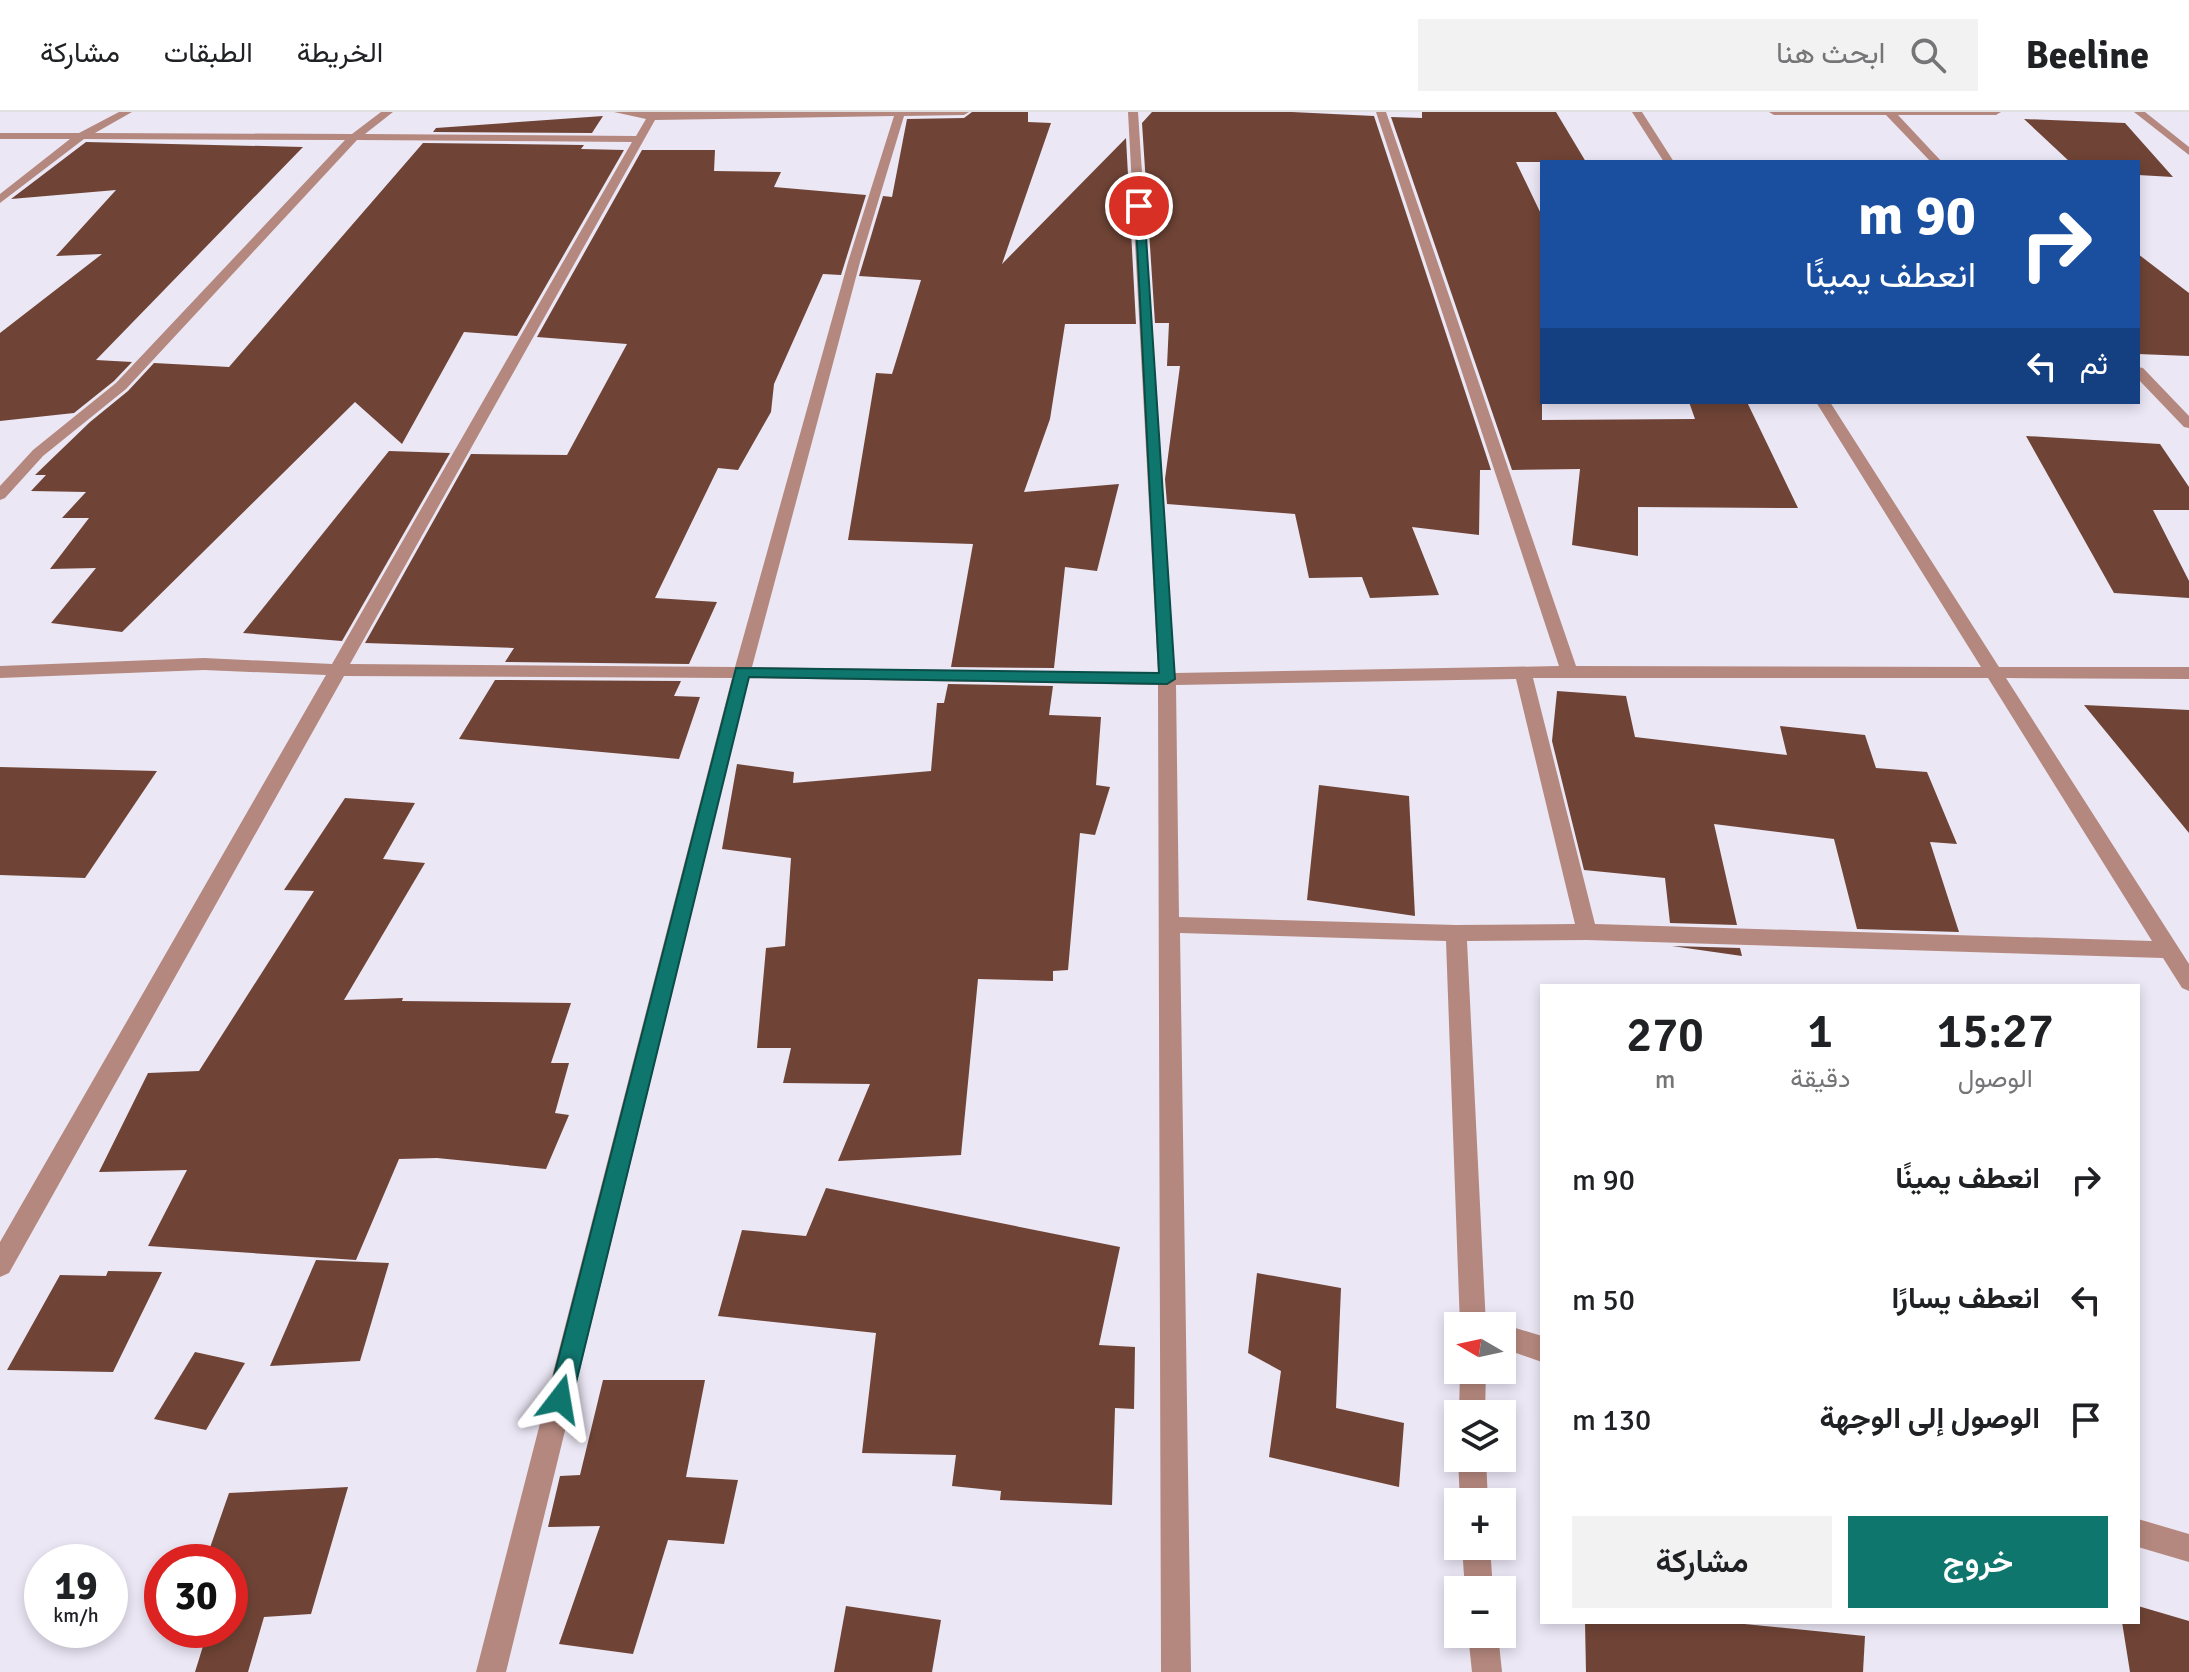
<!DOCTYPE html>
<html lang="ar">
<head>
<meta charset="utf-8">
<style>
	body { margin:0; font-family:Signika,Vazirmatn,sans-serif; background:#f2f2f2; color:#202124; direction:rtl; height:100vh; display:flex; flex-direction:column; font-size:30px; white-space:nowrap }
	* { box-sizing:border-box; margin:0 }
	p { font-size:26px; color:#757577 }
	.icon { flex:none; width:44px; height:44px; fill:none; stroke:currentColor; stroke-width:2; stroke-linecap:round; stroke-linejoin:round }
	.map { position:relative; flex:1; overflow:hidden; direction:ltr }
	.side { position:absolute; left:1540px; top:872px; width:600px; height:640px; display:flex; flex-direction:column; background:#fff; border-radius:0px; box-shadow:0 4px 12px #0003; direction:rtl }
	.side>* { flex:none }
	.banner { position:absolute; left:1540px; top:48px; width:600px; height:244px; border-radius:0px; box-shadow:0 4px 12px #0003; direction:rtl; background:#1a4fa0; color:#fff; overflow:hidden }
	.needle { width:52px; rotate:279deg }
	.controls { position:absolute; left:1444px; top:1200px; display:grid; gap:16px }
	.controls a { display:grid; place-items:center; width:72px; height:72px; border-radius:0px; background:#fff; box-shadow:0 4px 12px #0003; font-size:40px }
	.speed { position:absolute; left:24px; top:1432px; display:flex; gap:16px; font-size:40px; font-weight:700; text-align:center }
	.speed>* { display:grid; place-content:center; width:104px; height:104px; border-radius:50%; background:#fff; box-shadow:0 4px 12px #0003; line-height:1 }
	.speed small { font-size:20px; font-weight:400 }
	.speed .limit { border:12px solid #d22; background:#fff; color:#111 }
	.pin { position:absolute; display:grid; place-items:center; width:68px; height:68px; color:#fff; margin:-34px; border:4px solid #fff; border-radius:50%; box-shadow:0 2px 8px #0007 }
	.me { position:absolute; width:88px; margin:-44px; rotate:14deg; stroke-linejoin:round; filter:drop-shadow(0 0 6px #0008) }
	.turn { display:flex; align-items:center; gap:28px; height:168px; padding:0 32px; font-size:36px }
	.turn .icon { width:104px; height:104px; stroke-width:2.5 }
	.turn b { display:block; font-size:56px; line-height:68px }
	.then { display:flex; align-items:center; height:76px; padding:0 32px; background:#0003; gap:16px; font-size:30px }
	.eta { display:flex; justify-content:space-evenly; align-items:center; height:136px; text-align:center }
	.eta b { font-size:48px; font-weight:600; line-height:56px }
	.primary-button { display:flex; gap:16px; margin-top:auto; padding:16px 32px }
	.primary-button a { flex:1; height:92px; border-radius:0px; background:#0f766e; color:#fff; font-size:32px; font-weight:600; line-height:92px; text-align:center }
	.primary-button a+a { background:#f2f2f2; color:#202124 }
	ul { padding:0; list-style:none }
	li { display:flex; align-items:center; gap:24px; height:120px; padding:0 32px }
	li div { flex:1 }
	li b { display:block; font-size:30px }
	li em { font-style:normal }
	header { display:flex; align-items:center; gap:48px; box-sizing:border-box; height:112px; padding:0 40px; background:#fff; border-bottom:2px solid #e0e0e0 }
	header strong { font-size:38px }
	nav { display:flex; gap:44px; margin-inline-start:auto; font-size:28px }
	.search { width:560px; height:72px; background:#f2f2f2; display:flex; align-items:center; gap:20px; box-sizing:border-box; padding:0 28px; border-radius:0px; color:#757577; font-size:30px }
	.map>svg:first-child { display:block }
	.building { fill:#6f4436 }
	.lines { fill:none; stroke-linecap:round; stroke-linejoin:round }
	.minor { fill:#b4887e; fill-rule:evenodd }
	.route { fill:#0f766e; stroke:#0a4d48; stroke-width:2 }
</style>
</head>
<body>
<header>
<strong>Beeline</strong>
<div class="search"><svg class="icon" aria-label="search" viewBox="0 0 24 24"><circle cx="10" cy="10" r="6"/><path d="M15 15l6 6"/></svg>ابحث هنا</div>
<nav><a>الخريطة</a><a>الطبقات</a><a>مشاركة</a></nav>
</header>
<div class="map">
<svg width="2189" height="1560" viewBox="0 0 2189 1560">
	<rect width="100%" height="100%" fill="#ebe7f5"/>
	<!-- building -->
	<g class="building">
		<polygon points="972,0 1028,0 1028,10 1051,11 1002,152 1126,26 1136,212 1065,212 1050,307 1024,380 1119,372 1097,459 1065,455 1054,556 951,555 973,432 848,428 876,261 892,262 921,168 859,164 863,151 883,84 892,85 907,7 964,6"/>
		<polygon points="1152,0 1292,0 1374,4 1491,358 1480,358 1479,423 1412,415 1439,483 1370,486 1362,465 1309,466 1295,402 1167,392 1165,367 1180,254 1167,254 1169,211 1155,211 1142,11"/>
		<polygon points="1422,0 1556,0 1586,50 1516,50 1542,104 1542,308 1695,307 1689,290 1747,290 1798,396 1638,395 1638,444 1572,433 1580,357 1512,358 1391,5 1422,6"/>
		<polygon points="603,4 592,21 433,20 436,16"/>
		<polygon points="2024,7 2125,11 2173,65 2138,63 2138,50 2070,50"/>
		<polygon points="86,30 303,35 96,248 132,250 114,269 74,301 0,309 0,221 102,142 56,144 116,78 11,87"/>
		<polygon points="423,31 584,33 581,37 624,38 517,224 464,220 402,332 355,290 122,520 51,511 96,456 50,457 89,406 62,406 86,380 31,379 46,363 35,363 90,310 128,279 154,251 229,255"/>
		<polygon points="642,38 715,38 714,59 781,60 774,75 866,83 841,163 823,162 774,272 771,300 738,358 718,356 655,486 717,490 689,552 505,550 514,536 365,531 471,342 567,343 627,232 537,225"/>
		<polygon points="2138,142 2189,181 2189,244 2138,242"/>
		<polygon points="2026,324 2160,332 2189,375 2189,398 2153,398 2189,469 2189,486 2114,481"/>
		<polygon points="389,339 450,341 342,529 243,521"/>
		<polygon points="495,568 681,569 674,584 700,585 679,647 459,627"/>
		<polygon points="948,572 1053,574 1049,603 1101,605 1096,673 1110,675 1095,723 1080,721 1068,858 1053,859 1053,869 978,867 961,1043 838,1049 870,972 783,971 791,936 757,936 766,836 785,834 791,746 722,737 737,652 794,660 793,671 931,659 937,591 944,591"/>
		<polygon points="1557,579 1626,584 1635,625 1787,643 1780,614 1865,623 1876,656 1927,660 1957,732 1930,730 1959,820 1857,817 1834,727 1714,712 1737,813 1670,811 1665,766 1584,758 1552,629"/>
		<polygon points="2084,593 2189,598 2189,721"/>
		<polygon points="0,655 157,659 85,766 0,763"/>
		<polygon points="1319,673 1409,684 1415,804 1307,788"/>
		<polygon points="345,686 415,691 383,747 425,751 344,888 403,886 402,889 571,891 551,951 569,951 555,1001 569,1003 546,1057 437,1046 399,1047 356,1148 148,1134 187,1058 99,1060 148,961 199,959 314,779 284,778"/>
		<polygon points="1672,834 1740,836 1742,844"/>
		<polygon points="826,1076 1120,1135 1099,1233 1135,1235 1134,1297 1115,1296 1112,1393 1000,1388 1001,1379 952,1374 956,1343 862,1341 876,1221 718,1204 742,1118 806,1124"/>
		<polygon points="316,1148 389,1151 360,1249 270,1254"/>
		<polygon points="108,1159 162,1160 113,1260 7,1258 60,1163 106,1164"/>
		<polygon points="1257,1161 1341,1176 1336,1296 1404,1311 1399,1375 1269,1345 1281,1259 1248,1241"/>
		<polygon points="195,1240 245,1251 206,1318 154,1307"/>
		<polygon points="603,1268 705,1268 686,1365 738,1368 724,1432 668,1428 633,1542 559,1532 600,1414 548,1415 560,1364 580,1363"/>
		<polygon points="348,1375 311,1502 264,1505 248,1560 195,1560 208,1518 230,1518 230,1450 205,1450 229,1381"/>
		<polygon points="846,1494 941,1508 932,1560 834,1560"/>
		<polygon points="2138,1494 2189,1509 2189,1560 2130,1560 2122,1510 2138,1510"/>
		<polygon points="1585,1510 1724,1510 1865,1524 1863,1560 1586,1560"/>
	</g>
	<g class="lines">
		<!-- minor -->
		<g class="minor">
			<path d="M119,0h13l-37,21 257,1 29,-22h12l-28,22 271,2 10,-17 -32,-7h355l-5,3 -60,1 -44,146 -108,405 406,6 -30,-561h10l37,561 384,-7 -183,-554h10l190,554 405,1 -165,-265h14l169,265h190v12l-183,-1 183,286v27l-7,-3 -19,-30 -576,-18 -120,1 19,385h-26l-14,-385 -266,-8 11,739h-30l-3,-987 -409,-7 -243,994h-30l256,-994 -388,-2 -335,597 -9,4v-35l326,-567 -122,-5 -204,8v-12l204,-8 128,6 300,-522 -275,-2 -231,249 -83,67 -38,42 -5,2v-14l33,-36 83,-67 229,-243 -261,-1 -84,64v-9l70,-55h-70v-6h79zM894,4l-46,146 -113,405 -385,-3 305,-544zM1533,566h455l164,263 -557,-17zM1516,567l59,245 -119,1 -277,-8 -3,-232z"/>
			<polygon points="1632,0 1642,0 1674,50 1664,50"/>
			<polygon points="1769,0 2001,0 1996,3 1898,3 1942,50 1931,50 1886,3 1774,3"/>
			<polygon points="2134,0 2145,0 2189,35 2189,43"/>
			<polygon points="2138,255 2143,256 2189,304 2189,316 2184,315 2138,267"/>
			<polygon points="1502,1212 1542,1224 1542,1250 1502,1236 1502,1214 1496,1214"/>
			<polygon points="1460,1258 1486,1258 1485,1302 1459,1302"/>
			<polygon points="1458,1346 1486,1346 1488,1390 1460,1390"/>
			<polygon points="2138,1407 2189,1422 2189,1450 2138,1435"/>
			<polygon points="1462,1434 1490,1434 1493,1478 1465,1478"/>
			<polygon points="1468,1522 1498,1522 1502,1560 1472,1560"/>
		</g>
	</g>
	<!-- route -->
	<polygon class="route" points="1135,92 1144,94 1175,567 1167,572 749,565 572,1287 568,1296 560,1299 551,1296 548,1287 736,556 1159,561"/>
</svg>
<div class="controls">
<a><svg class="needle" viewBox="-14 -14 28 28"><path d="M0-13l5 13h-10z" fill="#e53935"/><path d="M0 13l5-13h-10z" fill="#757577"/></svg></a>
<a><svg class="icon" aria-label="layers" viewBox="0 0 24 24"><path d="M12 4l9 5-9 5-9-5zM3 14l9 5 9-5"/></svg></a>
<a>+</a>
<a>−</a>
</div>
<div class="speed"><div>19<small>km/h</small></div><div class="limit">30</div></div>
<div class="pin" style="left:1139px;top:94px;background:#d93025"><svg class="icon" aria-label="arrive" viewBox="0 0 24 24"><path d="M6 21V4h12l-3 4 3 4H6"/></svg></div>
<svg class="me" style="left:560px;top:1287px" viewBox="-20 -20 40 40"><path d="M0-17L14 15 0 8-14 15z" fill="#0f766e" stroke="#fff" stroke-width="4"/></svg>
<div class="banner">
<div class="turn"><svg class="icon" aria-label="right" viewBox="0 0 24 24"><path d="M7 20v-9h11M14 6l5 5-5 5"/></svg><div><b>90 m</b>انعطف يمينًا</div></div>
<div class="then">ثم<svg class="icon" aria-label="left" viewBox="0 0 24 24"><path d="M17 20v-9H6M10 6l-5 5 5 5"/></svg></div>
</div>
<section class="side">
<div class="eta">
<div><b>15:27</b><p>الوصول</p></div>
<div><b>1</b><p>دقيقة</p></div>
<div><b>270</b><p>m</p></div>
</div>
<ul>
<li><svg class="icon" aria-label="right" viewBox="0 0 24 24"><path d="M7 20v-9h11M14 6l5 5-5 5"/></svg><div><b>انعطف يمينًا</b></div><em>90 m</em></li>
<li><svg class="icon" aria-label="left" viewBox="0 0 24 24"><path d="M17 20v-9H6M10 6l-5 5 5 5"/></svg><div><b>انعطف يسارًا</b></div><em>50 m</em></li>
<li><svg class="icon" aria-label="arrive" viewBox="0 0 24 24"><path d="M6 21V4h12l-3 4 3 4H6"/></svg><div><b>الوصول إلى الوجهة</b></div><em>130 m</em></li>
</ul>
<div class="primary-button"><a>خروج</a><a>مشاركة</a></div>
</section>
</div>
</body>
</html>
